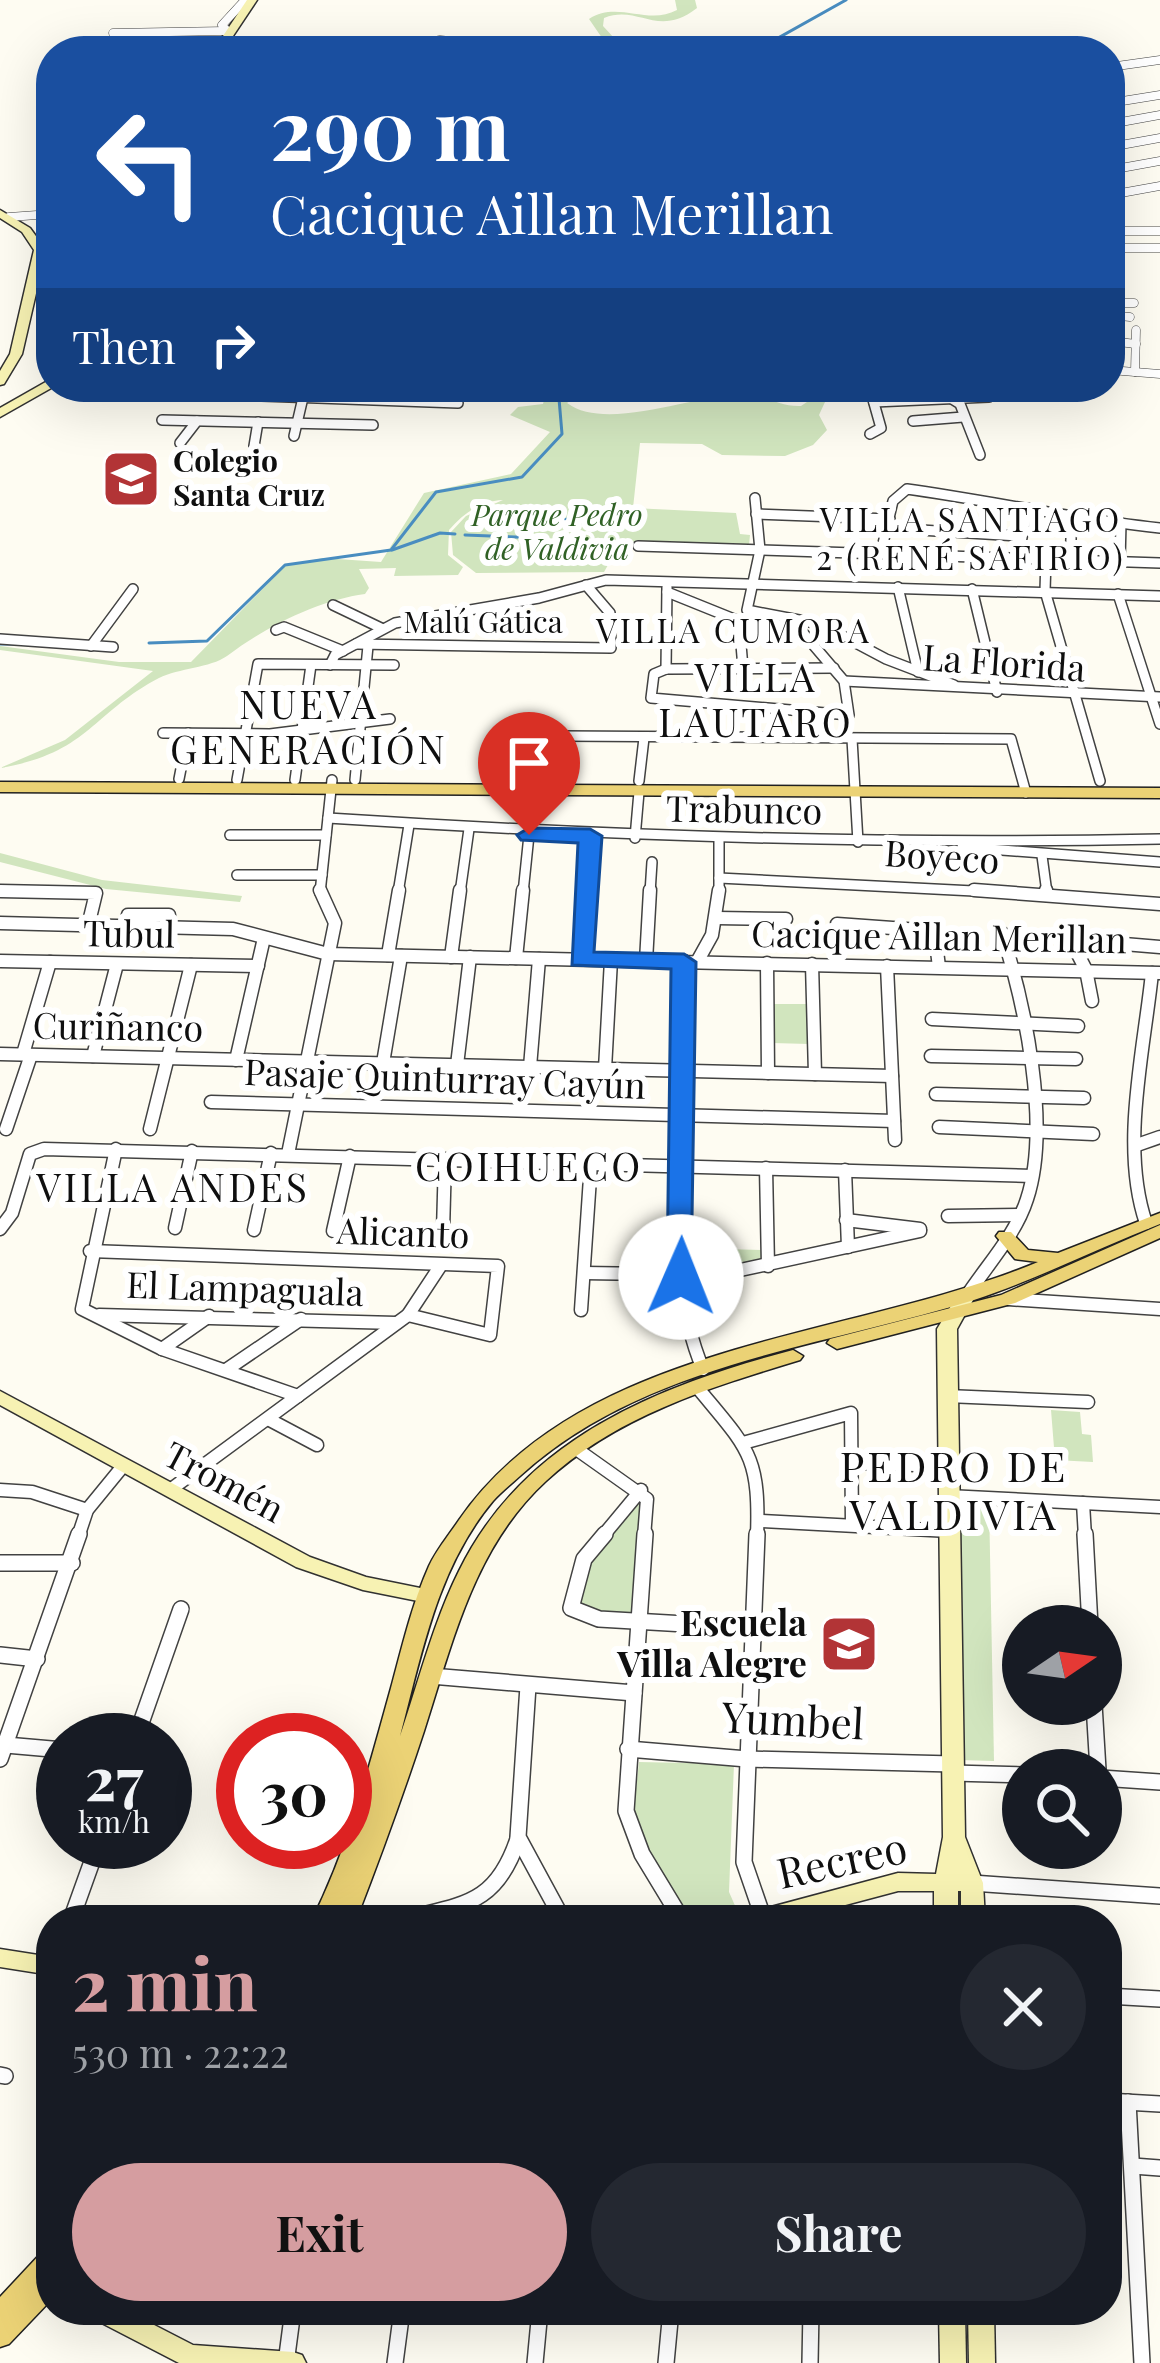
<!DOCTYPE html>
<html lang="en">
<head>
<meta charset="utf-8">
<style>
	body { margin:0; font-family:"Playfair Display",serif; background:#242831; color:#f1f3f6; height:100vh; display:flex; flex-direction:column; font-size:45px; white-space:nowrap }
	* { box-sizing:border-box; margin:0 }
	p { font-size:39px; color:#9ea1a6 }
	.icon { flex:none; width:66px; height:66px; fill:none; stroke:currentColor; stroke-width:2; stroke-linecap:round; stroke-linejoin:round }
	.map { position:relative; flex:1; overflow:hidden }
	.side { position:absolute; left:36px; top:1905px; width:1086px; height:420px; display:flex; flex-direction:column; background:#171b24; border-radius:48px; box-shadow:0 12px 48px #0002 }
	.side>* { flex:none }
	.banner { position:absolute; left:36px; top:36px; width:1089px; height:366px; border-radius:48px; box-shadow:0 12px 48px #0002; background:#1a4fa0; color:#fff; overflow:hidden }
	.needle { width:78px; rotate:77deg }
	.controls { position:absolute; left:1002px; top:1605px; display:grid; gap:24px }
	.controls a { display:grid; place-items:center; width:120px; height:120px; border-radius:50%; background:#171b24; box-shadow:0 12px 48px #0002; font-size:60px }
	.speed { position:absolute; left:36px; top:1713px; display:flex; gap:24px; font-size:60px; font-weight:700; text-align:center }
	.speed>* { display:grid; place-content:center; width:156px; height:156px; border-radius:50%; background:#171b24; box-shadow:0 12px 48px #0002; line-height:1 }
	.speed small { font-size:30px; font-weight:400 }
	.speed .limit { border:18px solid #d22; background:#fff; color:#111 }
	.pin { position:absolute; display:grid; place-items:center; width:102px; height:102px; color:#fff; margin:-123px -51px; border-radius:50% 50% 50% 0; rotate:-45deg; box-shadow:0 0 12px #0007 }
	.pin .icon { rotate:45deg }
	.me { position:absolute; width:132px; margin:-66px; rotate:1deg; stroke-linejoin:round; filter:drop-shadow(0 0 9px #0008) }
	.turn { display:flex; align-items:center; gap:42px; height:252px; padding:0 36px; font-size:54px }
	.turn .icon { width:156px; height:156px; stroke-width:2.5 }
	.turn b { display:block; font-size:84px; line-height:102px }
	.then { display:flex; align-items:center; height:114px; padding:0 36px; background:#0003; gap:24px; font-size:45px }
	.round { display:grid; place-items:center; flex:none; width:126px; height:126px; border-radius:63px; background:#242831 }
	.summary { display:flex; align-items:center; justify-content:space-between; height:204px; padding:0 36px }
	h1 { font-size:72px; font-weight:700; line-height:90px; color:#d59da0 }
	.primary-button { display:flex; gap:24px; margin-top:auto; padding:24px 36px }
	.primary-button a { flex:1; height:138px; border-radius:72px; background:#d59da0; color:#111; font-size:48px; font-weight:700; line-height:138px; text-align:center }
	.primary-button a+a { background:#242831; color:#f1f3f6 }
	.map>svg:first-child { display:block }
	.green { fill:#d1e5be }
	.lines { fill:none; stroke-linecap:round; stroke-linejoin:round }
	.stream { stroke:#498dc0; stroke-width:3 }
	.street-far3-casing { stroke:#424242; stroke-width:9 }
	.street-far2-casing { stroke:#424242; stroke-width:12 }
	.street-far1-casing { stroke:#424242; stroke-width:15 }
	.street-casing { stroke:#424242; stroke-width:18 }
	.secondary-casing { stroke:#313131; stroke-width:3 }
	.primary-casing { stroke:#202020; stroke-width:3 }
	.street-far3 { stroke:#fff; stroke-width:8 }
	.street-far2 { stroke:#fff; stroke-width:9 }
	.street-far1 { stroke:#fff; stroke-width:12 }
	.street { stroke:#fff; stroke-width:15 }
	.secondary { fill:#f7f2b3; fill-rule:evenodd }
	.primary { fill:#ebd275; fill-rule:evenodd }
	.route { fill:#1a73e8; stroke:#114b97; stroke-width:3 }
	.labels { text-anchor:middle; stroke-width:12; stroke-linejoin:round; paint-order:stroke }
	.far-poi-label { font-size:30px; font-weight:bold; fill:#0f0f0f; stroke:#fff; text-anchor:start }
	.far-park-label { font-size:30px; font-style:italic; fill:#306125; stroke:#fff }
	.far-street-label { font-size:30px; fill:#0f0f0f; stroke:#fff }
	.far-neighbourhood-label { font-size:33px; letter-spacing:3px; fill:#0f0f0f; stroke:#fff }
	.street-label { font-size:36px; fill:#0f0f0f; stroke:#fff }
	.poi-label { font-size:36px; font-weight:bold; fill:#0f0f0f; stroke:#fff; text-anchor:end }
	.neighbourhood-label { font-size:39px; letter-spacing:3px; fill:#0f0f0f; stroke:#fff }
	.quarter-label { font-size:42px; letter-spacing:3px; fill:#0f0f0f; stroke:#fff }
	.near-street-label { font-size:42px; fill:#0f0f0f; stroke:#fff }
</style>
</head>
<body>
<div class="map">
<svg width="1160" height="2363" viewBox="0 0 1160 2363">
	<rect width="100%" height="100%" fill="#fefcf2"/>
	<!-- green -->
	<g class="green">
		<path d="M675,0h20l2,8c-40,31 -58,-4 -93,10l-1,8 23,25 -17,-3 -20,-29c28,-19 59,7 88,-9z"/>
		<path d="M555,387h35l-23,16c40,30 131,-10 179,-9 20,1 34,13 55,12l6,-4 2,-15 22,2 -12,26 8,15 -14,15 -28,11 -63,-1 -20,-11 -62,-1 -7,65 103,5 4,21 10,1 -1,10 -129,-1 -16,28 -128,1 -23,-18 -2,-23 15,-16 37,-16c-23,1 -39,13 -54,30l-1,25 15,12 -5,8 -64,1 2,-8 -37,1 10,19 -4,6c-45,6 -97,31 -138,62 -17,12 -48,12 -68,22 -67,35 -70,75 -159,90l65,-28 88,-69 -153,-21v-4l119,16h72l94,-96 38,-8 58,4 43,-69 87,-19 39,-42 -40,-17 8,-8 25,-3 3,-12z"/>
		<polygon points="0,853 102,880 242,896 240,902 106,889 0,862"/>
		<polygon points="772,1004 808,1004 809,1044 772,1043"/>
		<polygon points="686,1248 762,1250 762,1264 686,1273"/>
		<polygon points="1051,1410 1080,1412 1082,1434 1091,1435 1093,1462 1055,1460"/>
		<polygon points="955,1500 989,1502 994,1761 959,1760"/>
		<polygon points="634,1502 643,1502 634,1615 581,1610 574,1604 586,1568"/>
		<polygon points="639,1762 734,1764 729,1892 740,1917 684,1920 632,1825"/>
	</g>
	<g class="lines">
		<!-- stream -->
		<g class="stream">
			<polyline points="755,51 846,0"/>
			<polyline points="465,535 544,538"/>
			<polyline points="518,535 595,510"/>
			<polyline points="392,550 440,533 455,534"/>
			<polyline points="149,643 207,641 285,565 391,550 436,492 522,477 562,434 558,387"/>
			<polyline points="0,644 15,644"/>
		</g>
		<!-- street-far3 casing -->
		<g class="street-far3-casing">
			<g id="street-far3">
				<polyline points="113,33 225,31"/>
				<polyline points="229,33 222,25 245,0"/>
				<polyline points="222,44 389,49 440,40 557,51"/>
				<polyline points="1110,67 1160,60"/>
				<polyline points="1110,103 1160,95"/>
				<polyline points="51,109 42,121 51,130"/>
				<polyline points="1110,124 1160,115"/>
				<polyline points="1110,147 1160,138"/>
				<polyline points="1110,170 1160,161"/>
				<polyline points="1110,195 1160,186"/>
				<polyline points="9,217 51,214"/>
				<polyline points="1110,231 1160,231"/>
				<polyline points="1110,248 1160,248"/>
				<polyline points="1110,264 1118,289"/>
				<polyline points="1110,303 1134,303"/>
				<polyline points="1110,315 1130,317"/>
				<polyline points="1110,341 1136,344"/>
				<polyline points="1110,370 1160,374"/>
				<polyline points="1135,372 1136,330"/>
				<polyline points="870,387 871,392"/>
				<polyline points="304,392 305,387"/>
			</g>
		</g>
		<!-- street-far2 casing -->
		<g class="street-far2-casing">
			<g id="street-far2">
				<polyline points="206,394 458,403"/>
				<polyline points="952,399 960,404 980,455"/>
				<polyline points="874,402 989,397"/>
				<polyline points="162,420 373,425"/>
				<polyline points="913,421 963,417"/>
				<polyline points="870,434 881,428 870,389"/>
				<polyline points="294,436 305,389"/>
				<polyline points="180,443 197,421"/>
				<polyline points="254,446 258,422"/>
				<polyline points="755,498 760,550 747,610 820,624 886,659 954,685"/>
				<polyline points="756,514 890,519"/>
				<polyline points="887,528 1020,536"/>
				<polyline points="638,546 1160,563"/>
				<path d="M881,552l12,-51 14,-12c85,12 167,30 253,39"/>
				<polyline points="1018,557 1028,508"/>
				<polyline points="1046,558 1045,591 1100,781"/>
				<polyline points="1070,560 1072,518"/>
				<polyline points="1120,562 1121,523"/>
				<polyline points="898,587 918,672"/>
				<polyline points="972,589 997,692"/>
				<polyline points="667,592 739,621 743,668"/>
				<polyline points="1118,594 1160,724"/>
				<polyline points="333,605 381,628"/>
				<polyline points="276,630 284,627 343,651"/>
				<polyline points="0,639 113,647"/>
				<polyline points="356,644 611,648 610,613 586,585"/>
				<polyline points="91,646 133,589"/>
				<polyline points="330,665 335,655 395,623 539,598 606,580 1160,596"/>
				<polyline points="666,669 654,674 651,698 849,715 844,681 793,621"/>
				<polyline points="666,669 834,668"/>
				<polyline points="666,669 667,587"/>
				<polyline points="844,681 1160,697"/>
				<polyline points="163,733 270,734 390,719"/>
				<polyline points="562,736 1011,739 1026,793"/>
				<polyline points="852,739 858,842"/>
				<polyline points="179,779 188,733"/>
				<polyline points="237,780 258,664 394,665"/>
				<polyline points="295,780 311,665"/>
				<polyline points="355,780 368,646"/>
				<polyline points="639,781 644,738"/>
				<path d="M328,818c278,18 553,27 832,21"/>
				<polyline points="230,835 326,835"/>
				<polyline points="635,838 639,792"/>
				<polyline points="719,839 719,893"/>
				<polyline points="962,847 1160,862"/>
				<polyline points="1042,856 1047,893"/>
				<polyline points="237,875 322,875"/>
				<polyline points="719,878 1013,893"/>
				<polyline points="0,891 83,893"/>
				<polyline points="320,893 332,780"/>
				<polyline points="398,893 409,825"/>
				<polyline points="460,893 469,829"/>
				<polyline points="523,893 529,835"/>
				<polyline points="586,893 590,836"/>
				<polyline points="650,893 652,862"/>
			</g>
		</g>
		<!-- street-far1 casing -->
		<g class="street-far1-casing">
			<g id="street-far1">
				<polyline points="974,890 1160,904"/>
				<polyline points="1046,890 1047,895"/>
				<polyline points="0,891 96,893 88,926"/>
				<polyline points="717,918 786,919"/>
				<polyline points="0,923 233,929 328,954 1160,973"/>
				<polyline points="837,924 934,931"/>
				<polyline points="125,926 128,915 169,915 166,927"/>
				<polyline points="934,927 939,967"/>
				<polyline points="1066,931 1086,970 1092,1001"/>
				<polyline points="1124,944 1160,947"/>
				<polyline points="388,955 399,890"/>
				<polyline points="451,957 460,890"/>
				<polyline points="516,958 523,890"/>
				<polyline points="581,959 586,890"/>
				<polyline points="0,961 258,966"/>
				<polyline points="646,961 650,890"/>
				<path d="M684,961c-3,117 -27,302 19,408"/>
				<polyline points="697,962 712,935 719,890"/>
				<polyline points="767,963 768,1073"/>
				<polyline points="812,964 815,1074"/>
				<polyline points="887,966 895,1140"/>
				<polyline points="932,1019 1078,1026"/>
				<polyline points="0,1054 892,1076"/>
				<polyline points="23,1054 50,962"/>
				<polyline points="93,1056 117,964"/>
				<polyline points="931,1056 1076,1059"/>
				<polyline points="236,1060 264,938"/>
				<polyline points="383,1063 401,956"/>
				<polyline points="457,1065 470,957"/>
				<polyline points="530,1067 539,959"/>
				<polyline points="605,1069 611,960"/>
				<polyline points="936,1094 1084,1098"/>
				<polyline points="211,1102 894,1121"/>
				<polyline points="939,1127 1093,1134"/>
				<polyline points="6,1129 31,1055"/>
				<polyline points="150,1129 191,965"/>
				<polyline points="1137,1145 1160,1137"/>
				<polyline points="116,1149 82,1309 162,1349 298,1396"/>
				<polyline points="288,1154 335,923 320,890"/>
				<polyline points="766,1168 768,1266"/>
				<polyline points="845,1170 848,1247"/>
				<polyline points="948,1216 1019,1215"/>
				<polyline points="846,1220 920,1229"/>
				<path d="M1146,1223c-26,-76 -2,-172 6,-250"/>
				<polyline points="175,1228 192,1151"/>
				<polyline points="0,1229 12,1213 30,1154 44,1149 1032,1176"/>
				<polyline points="254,1230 271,1153"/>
				<polyline points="333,1231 350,1156"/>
				<polyline points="443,1231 445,1159"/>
				<polyline points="90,1251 498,1266 490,1335 408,1315"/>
				<polyline points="584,1273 717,1275 920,1231"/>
				<path d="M968,1294c20,-30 48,-60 59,-95 24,-73 -2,-194 -25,-266"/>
				<polyline points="1008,1299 1160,1309"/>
				<polyline points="581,1310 591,1163"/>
				<polyline points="99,1315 396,1323"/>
				<polyline points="162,1349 209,1316"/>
				<polyline points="226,1370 301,1319"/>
				<path d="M697,1387c51,62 63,67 60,150"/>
				<polyline points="947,1396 1088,1402"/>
				<polyline points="268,1419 317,1445"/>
				<polyline points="743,1443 851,1413 852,1525"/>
				<polyline points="575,1448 647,1499 644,1537"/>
				<polyline points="852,1463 947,1466"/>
				<polyline points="0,1490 32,1492 87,1510"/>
				<polyline points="170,1490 408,1315 441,1265"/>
				<polyline points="948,1496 1160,1507"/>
				<polyline points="1083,1503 1085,1537"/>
				<polyline points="760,1521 949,1531"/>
				<polyline points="78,1537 87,1510 123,1466"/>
				<polyline points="602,1537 641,1490"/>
			</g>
		</g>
		<!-- street casing -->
		<g class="street-casing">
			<g id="street">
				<polyline points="605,1534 584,1559 571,1608 599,1619 754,1628"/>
				<polyline points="645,1534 626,1811 642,1854 682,1920"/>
				<polyline points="757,1534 744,1862 764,1920"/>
				<polyline points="1085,1534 1090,1626"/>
				<polyline points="0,1563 72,1563"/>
				<polyline points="0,1655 37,1659"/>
				<polyline points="431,1676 634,1693"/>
				<polyline points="528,1686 518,1837 563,1920"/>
				<polyline points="1094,1704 1098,1770"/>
				<polyline points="135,1740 181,1609"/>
				<polyline points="6,1745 63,1750"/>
				<polyline points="628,1749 747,1759 953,1764"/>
				<polyline points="0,1759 79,1534"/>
				<polyline points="953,1773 1023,1775"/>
				<polyline points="1101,1778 1160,1782"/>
				<polyline points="972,1883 1160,1896"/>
				<polyline points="71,1920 99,1842"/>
				<path d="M403,1920c61,-16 93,-15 115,-81"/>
				<polyline points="1107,1996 1160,1999"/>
				<polyline points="0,2075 5,2076"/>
				<polyline points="1107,2101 1160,2104"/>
				<polyline points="1128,2102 1142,2363"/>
				<polyline points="1133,2166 1160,2168"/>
				<polyline points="286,2363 293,2310"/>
				<polyline points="395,2363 402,2310"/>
				<polyline points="535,2363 540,2310"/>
				<polyline points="666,2363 671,2310"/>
				<polyline points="810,2363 811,2310"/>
			</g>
		</g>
		<!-- secondary casing -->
		<g class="secondary-casing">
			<g id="secondary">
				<polygon points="247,0 257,0 223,51 213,51"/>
				<polygon points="0,210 30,228 46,250 22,354 4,384 0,385 0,371 10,354 34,250 22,232 0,218"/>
				<polygon points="51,379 53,387 0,417 0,408"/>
				<polygon points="964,1294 973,1300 957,1329 965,1837 983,1883 985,1920 961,1920 961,1891 958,1891 958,1920 934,1920 934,1891 898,1891 789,1920 744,1920 748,1914 756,1911 898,1873 936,1874 943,1837 937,1329 957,1296"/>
				<polygon points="0,1391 310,1557 366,1577 435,1591 438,1596 435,1601 428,1603 363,1590 296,1567 0,1405"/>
				<polygon points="0,1949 51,1957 51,1975 0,1967"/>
				<polygon points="88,2310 125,2310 193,2345 293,2352 302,2355 306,2363 179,2363 92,2318"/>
				<polygon points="939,2310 965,2310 966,2363 940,2363"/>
				<polygon points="968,2310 994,2310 995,2363 969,2363"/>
			</g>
		</g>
		<!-- primary casing -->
		<g class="primary-casing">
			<g id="primary">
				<polygon points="0,782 1160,788 1160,798 0,792"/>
				<path d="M1160,1213v11c-62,24 -122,55 -186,76 -154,48 -330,63 -454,176 -9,8 -19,16 -27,25 -56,67 -71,152 -93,235 19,-55 33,-113 59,-165 65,-133 199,-185 334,-221l10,6 -3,4c-89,27 -184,56 -254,121 -72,66 -93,160 -122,250 -21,64 -44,127 -68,189h-44c37,-74 57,-153 79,-232 11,-41 21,-84 38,-122 8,-17 20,-31 30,-46 125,-180 392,-180 579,-258l-23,-3 -19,-23 3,-4h12l17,18 30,3z"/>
				<polygon points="1160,1225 1160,1238 1015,1303 837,1349 827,1343 830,1339 1001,1295"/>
				<polygon points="51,2249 51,2300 9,2344 0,2347 0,2297 42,2252"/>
			</g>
		</g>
		<!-- street-far3 -->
		<use href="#street-far3" class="street-far3"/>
		<!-- street-far2 -->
		<use href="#street-far2" class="street-far2"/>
		<!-- street-far1 -->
		<use href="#street-far1" class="street-far1"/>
		<!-- street -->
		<use href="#street" class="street"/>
		<!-- secondary -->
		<use href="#secondary" class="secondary"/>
		<!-- primary -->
		<use href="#primary" class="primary"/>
	</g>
	<!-- route -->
	<polygon class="route" points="529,828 590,829 602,836 594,952 684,954 696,962 691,1283 671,1283 667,1277 671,969 572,965 578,843 521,840 517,835"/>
	<!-- icons -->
	<defs>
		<g id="school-square" transform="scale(3)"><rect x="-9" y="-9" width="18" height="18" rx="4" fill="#b23436" stroke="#fff"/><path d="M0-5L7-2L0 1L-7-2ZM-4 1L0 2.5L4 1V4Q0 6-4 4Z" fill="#fff"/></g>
	</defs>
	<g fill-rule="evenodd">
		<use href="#school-square" x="131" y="479"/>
		<use href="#school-square" x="849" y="1644"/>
	</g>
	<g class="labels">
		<!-- far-poi labels -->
		<g class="far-poi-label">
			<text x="173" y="472">Colegio<tspan x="173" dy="34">Santa Cruz</tspan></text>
		</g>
		<!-- far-park labels -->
		<g class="far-park-label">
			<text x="557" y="526">Parque Pedro<tspan x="557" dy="34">de Valdivia</tspan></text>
		</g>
		<!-- far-street labels -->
		<g class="far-street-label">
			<text x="483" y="633">Malú Gática</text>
		</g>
		<!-- far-neighbourhood labels -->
		<g class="far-neighbourhood-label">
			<text x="971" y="532">VILLA SANTIAGO<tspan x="971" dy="38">2 (RENÉ SAFIRIO)</tspan></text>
			<text x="734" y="643">VILLA CUMORA</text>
		</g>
		<!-- street labels -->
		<g class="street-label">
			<text transform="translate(1004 663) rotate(4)" y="13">La Florida</text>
			<text transform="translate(744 810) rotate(1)" y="13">Trabunco</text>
			<text transform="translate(942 857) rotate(4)" y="13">Boyeco</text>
			<text transform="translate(129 934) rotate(1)" y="13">Tubul</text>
			<text transform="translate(939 937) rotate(1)" y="13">Cacique Aillan Merillan</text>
			<text transform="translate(118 1027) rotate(1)" y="13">Curiñanco</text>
			<text transform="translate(445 1079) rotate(2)" y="13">Pasaje Quinturray Cayún</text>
			<text transform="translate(403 1233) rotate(2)" y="13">Alicanto</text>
			<text transform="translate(245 1289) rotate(2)" y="13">El Lampaguala</text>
			<text transform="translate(224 1482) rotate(28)" y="13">Tromén</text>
		</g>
		<!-- poi labels -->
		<g class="poi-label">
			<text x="807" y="1636">Escuela<tspan x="807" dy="41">Villa Alegre</tspan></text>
		</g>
		<!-- neighbourhood labels -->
		<g class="neighbourhood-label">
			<text x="756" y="692">VILLA<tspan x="756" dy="45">LAUTARO</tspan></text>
			<text x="309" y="719">NUEVA<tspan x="309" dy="45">GENERACIÓN</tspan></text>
			<text x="529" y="1181">COIHUECO</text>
			<text x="173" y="1202">VILLA ANDES</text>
		</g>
		<!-- quarter labels -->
		<g class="quarter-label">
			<text x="954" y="1482">PEDRO DE<tspan x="954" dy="48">VALDIVIA</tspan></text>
		</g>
		<!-- near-street labels -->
		<g class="near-street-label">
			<text transform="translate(793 1721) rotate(3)" y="15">Yumbel</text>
			<text transform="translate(842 1861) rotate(-12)" y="15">Recreo</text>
		</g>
	</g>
</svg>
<div class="controls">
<a><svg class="needle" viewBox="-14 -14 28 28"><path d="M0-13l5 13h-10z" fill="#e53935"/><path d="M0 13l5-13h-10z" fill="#9ea1a6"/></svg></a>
<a><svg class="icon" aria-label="search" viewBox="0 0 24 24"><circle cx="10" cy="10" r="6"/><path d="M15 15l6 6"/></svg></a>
</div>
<div class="speed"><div>27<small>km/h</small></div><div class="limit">30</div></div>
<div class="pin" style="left:529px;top:835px;background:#d93025"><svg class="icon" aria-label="arrive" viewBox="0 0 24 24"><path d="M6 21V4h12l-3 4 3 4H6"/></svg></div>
<svg class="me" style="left:681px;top:1277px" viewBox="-20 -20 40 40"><circle r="19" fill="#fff"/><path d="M0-13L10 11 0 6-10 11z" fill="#1a73e8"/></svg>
<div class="banner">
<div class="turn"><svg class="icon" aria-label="left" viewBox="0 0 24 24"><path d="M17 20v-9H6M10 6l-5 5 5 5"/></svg><div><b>290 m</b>Cacique Aillan Merillan</div></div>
<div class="then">Then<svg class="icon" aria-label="right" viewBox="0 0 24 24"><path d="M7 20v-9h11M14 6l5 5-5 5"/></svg></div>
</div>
<section class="side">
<div class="summary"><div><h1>2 min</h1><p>530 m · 22:22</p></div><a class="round"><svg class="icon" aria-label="close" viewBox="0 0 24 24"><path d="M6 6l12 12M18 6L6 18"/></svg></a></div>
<div class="primary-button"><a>Exit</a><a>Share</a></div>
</section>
</div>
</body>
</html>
